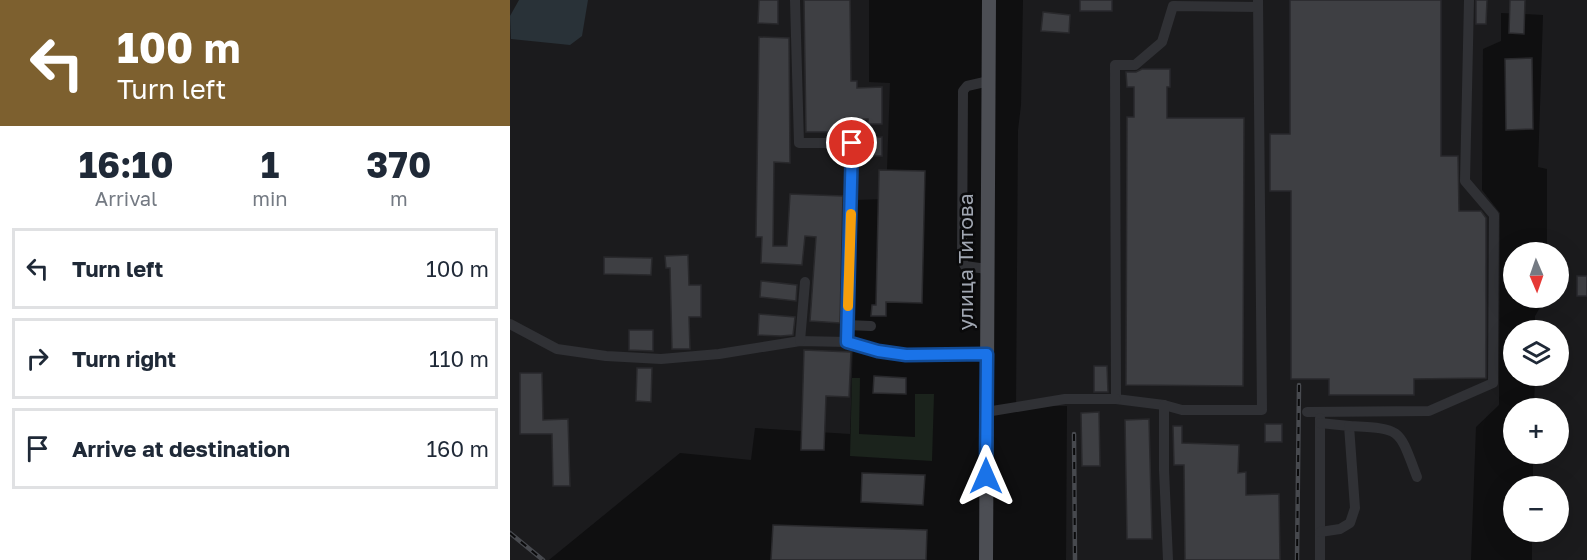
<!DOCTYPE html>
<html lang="en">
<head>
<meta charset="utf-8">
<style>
	body { margin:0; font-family:"Golos Text",sans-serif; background:#f6f6f7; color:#1f2937; height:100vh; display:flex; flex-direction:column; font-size:22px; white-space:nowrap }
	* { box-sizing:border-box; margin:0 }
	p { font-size:20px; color:#747a83 }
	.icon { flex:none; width:33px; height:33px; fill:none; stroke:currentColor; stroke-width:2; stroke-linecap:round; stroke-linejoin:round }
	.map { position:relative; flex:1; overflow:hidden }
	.panel { display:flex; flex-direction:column; background:#fff; width:510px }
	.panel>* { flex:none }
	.top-card { background:#7d602f; color:#fff; overflow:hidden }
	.needle { width:39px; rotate:178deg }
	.fabs { position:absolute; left:993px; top:242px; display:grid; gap:12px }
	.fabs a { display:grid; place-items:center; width:66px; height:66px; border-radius:50%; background:#fff; box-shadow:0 6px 24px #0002; font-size:30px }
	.pin { position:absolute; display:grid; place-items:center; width:51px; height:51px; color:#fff; margin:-26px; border:3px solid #fff; border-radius:50%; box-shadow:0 2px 6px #0007 }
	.me { position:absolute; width:66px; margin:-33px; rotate:0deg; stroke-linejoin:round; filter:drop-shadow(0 0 4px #0008) }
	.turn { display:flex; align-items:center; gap:21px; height:126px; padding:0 18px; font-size:27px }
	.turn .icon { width:78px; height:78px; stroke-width:2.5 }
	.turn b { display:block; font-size:42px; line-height:51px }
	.eta { display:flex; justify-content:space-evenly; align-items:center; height:102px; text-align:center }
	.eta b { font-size:36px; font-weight:700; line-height:42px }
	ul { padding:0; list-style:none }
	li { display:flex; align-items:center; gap:18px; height:81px; margin:0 12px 9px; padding:0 6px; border:3px solid #e0e1e3; border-radius:0px }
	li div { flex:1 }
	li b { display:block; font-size:22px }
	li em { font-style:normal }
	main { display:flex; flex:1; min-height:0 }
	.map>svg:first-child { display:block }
	.built { fill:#1b1b1d }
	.green { fill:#1b231c }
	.water { fill:#293238 }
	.building { fill:#3e3f43; stroke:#29292c; stroke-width:1.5 }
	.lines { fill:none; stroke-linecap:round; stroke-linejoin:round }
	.minor { stroke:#303135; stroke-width:10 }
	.major { stroke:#4c4e54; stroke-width:14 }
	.rail-casing { stroke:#47494e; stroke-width:4.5 }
	.rail { stroke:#0a0a0b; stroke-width:2; stroke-dasharray:7; stroke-linecap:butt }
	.route-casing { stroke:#114b97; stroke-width:15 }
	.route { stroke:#1a73e8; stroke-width:10 }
	.slow { stroke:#f59e0b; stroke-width:10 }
	.labels { text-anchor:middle; stroke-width:5; stroke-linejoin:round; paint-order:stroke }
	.street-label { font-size:21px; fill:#a0a6b1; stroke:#0a0a0b }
</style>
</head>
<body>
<main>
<section class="panel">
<div class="top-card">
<div class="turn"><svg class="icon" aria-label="left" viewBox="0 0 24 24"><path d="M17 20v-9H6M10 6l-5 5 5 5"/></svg><div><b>100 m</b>Turn left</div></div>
</div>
<div class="eta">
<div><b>16:10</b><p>Arrival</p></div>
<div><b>1</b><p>min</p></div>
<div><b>370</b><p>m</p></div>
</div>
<ul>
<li><svg class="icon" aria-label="left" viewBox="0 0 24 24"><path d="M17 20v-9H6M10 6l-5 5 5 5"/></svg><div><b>Turn left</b></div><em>100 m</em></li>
<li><svg class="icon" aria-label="right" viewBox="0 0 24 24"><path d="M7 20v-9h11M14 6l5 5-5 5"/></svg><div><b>Turn right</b></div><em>110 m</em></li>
<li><svg class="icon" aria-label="arrive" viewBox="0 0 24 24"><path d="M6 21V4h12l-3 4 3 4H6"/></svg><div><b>Arrive at destination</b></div><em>160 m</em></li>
</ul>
</section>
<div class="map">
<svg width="1077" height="560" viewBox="0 0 1077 560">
	<rect width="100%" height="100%" fill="#0f0f10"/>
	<!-- built -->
	<g class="built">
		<polygon points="0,0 359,0 359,82 380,83 376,199 345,200 344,317 340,434 245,428 241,460 170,453 39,560 0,560"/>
		<polygon points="513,0 1077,0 1077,560 1022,560 1022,531 1048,531 1048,486 1023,486 1023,453 1048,453 1048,408 1024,408 1025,375 1048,375 1048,330 1025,330 1025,316 1036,297 1048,297 1048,252 1037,252 1037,169 1028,167 1033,15 991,13 991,41 973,49 972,190 990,213 989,405 966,427 961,560 556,560 557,406 506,406 508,130 511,105"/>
	</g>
	<!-- green -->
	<polygon class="green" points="342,378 350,378 349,434 405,437 405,394 424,394 422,461 340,456"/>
	<!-- water -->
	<polygon class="water" points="9,0 78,0 72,36 60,45 1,39 0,16"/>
	<!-- building -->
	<g class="building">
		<polygon points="249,0 268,0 268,24 248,23"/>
		<polygon points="294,0 340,0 341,81 347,81 347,88 372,87 372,124 358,124 358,119 333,120 333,132 296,132"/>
		<rect x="570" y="0" width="32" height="11"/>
		<polygon points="780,0 931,0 931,156 948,156 949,211 971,211 976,218 976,378 904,379 904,395 819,395 819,379 781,379 781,191 760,191 760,134 780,134"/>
		<polygon points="966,0 977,0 976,24 966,24"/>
		<polygon points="1000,0 1015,0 1014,34 999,33"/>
		<polygon points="533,12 560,15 559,33 531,31"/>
		<polygon points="249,37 279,38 280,163 264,162 263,246 277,246 280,194 333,196 330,323 300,321 306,237 295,236 292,265 251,263 252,237 246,237"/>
		<polygon points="1022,58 1023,129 996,130 995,59"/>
		<polygon points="632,69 660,69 660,87 657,87 657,118 734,118 733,386 616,385 617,117 624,117 624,87 617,87 616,72 626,72"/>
		<polygon points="372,137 372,156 361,156 361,138"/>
		<polygon points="369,170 415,171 412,303 376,302 376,316 361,316 362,305 366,305"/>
		<polygon points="178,255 179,285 191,285 191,317 179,317 180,349 162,349 160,268 156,268 155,256"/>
		<polygon points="94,257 142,258 141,275 94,274"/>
		<rect x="1067" y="276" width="10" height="20"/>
		<polygon points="251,281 287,285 286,301 250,297"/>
		<polygon points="249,314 285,317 283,335 271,336 248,335"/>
		<polygon points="119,330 143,330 143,351 119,350"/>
		<polygon points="294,350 341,352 339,397 316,396 314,450 291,450"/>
		<polygon points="584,366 597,366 598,392 584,392"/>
		<polygon points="127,368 142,368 141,402 126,401"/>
		<polygon points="10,373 32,373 33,420 58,419 60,486 43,486 42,434 10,434"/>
		<polygon points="364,376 396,378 396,394 363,393"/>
		<polygon points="589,412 590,466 572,466 571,413"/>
		<polygon points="639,419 642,539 617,539 615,420"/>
		<rect x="755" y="424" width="17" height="18"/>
		<polygon points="663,426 672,426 672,443 729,445 728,473 736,472 736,495 769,494 770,560 675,560 674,465 664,465"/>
		<polygon points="352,473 415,475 413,505 351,502"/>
		<polygon points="263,525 417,530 416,560 261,560"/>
	</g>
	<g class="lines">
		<!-- minor -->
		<g class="minor">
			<polyline points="748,7 663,6 652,42 625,65 605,65 606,399 654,405 672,410 752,410 748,0"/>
			<polyline points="477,269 455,266 452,260 453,91 457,86 479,81"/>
			<polyline points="0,324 47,349 96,356 151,359 209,354 290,341 337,342 342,143 289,143 285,0"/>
			<polyline points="337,325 361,326"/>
			<polyline points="290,341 295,282"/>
			<polyline points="337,342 368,351 396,355 477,354"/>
			<polyline points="654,405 654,470 658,560"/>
			<polyline points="476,412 555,399 606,399"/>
			<polyline points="797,412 919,411 983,383 984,215 955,181 959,0"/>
			<polyline points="810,418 810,560"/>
			<polyline points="810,423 839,426 845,508 840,523 830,529 810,532"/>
			<path d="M839,426c53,3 49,1 68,51"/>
		</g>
		<!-- major -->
		<polyline class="major" points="476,560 479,0"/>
		<!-- rail casing -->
		<g class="rail-casing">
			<g id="rail">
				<polyline points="564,434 565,560"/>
				<polyline points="0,533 33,560"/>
				<polyline points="787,560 789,385"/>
			</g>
		</g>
		<!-- rail -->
		<use href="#rail" class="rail"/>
	</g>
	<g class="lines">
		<!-- route casing -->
		<g class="route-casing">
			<polyline id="route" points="342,143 337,342 368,351 396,355 477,354 476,476"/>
		</g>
		<!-- route -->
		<use href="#route" class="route"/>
		<!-- slow -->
		<polyline class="slow" points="338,306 341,214"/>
	</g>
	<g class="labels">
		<!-- street labels -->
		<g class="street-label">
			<text transform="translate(456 262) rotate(-90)" y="7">улица Титова</text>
		</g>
	</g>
</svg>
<div class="fabs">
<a><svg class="needle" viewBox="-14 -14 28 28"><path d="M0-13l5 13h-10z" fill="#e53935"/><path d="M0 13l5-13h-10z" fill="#747a83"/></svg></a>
<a><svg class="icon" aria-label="layers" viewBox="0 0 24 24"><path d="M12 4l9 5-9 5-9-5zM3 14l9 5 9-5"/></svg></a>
<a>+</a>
<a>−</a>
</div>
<div class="pin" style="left:342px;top:143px;background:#d93025"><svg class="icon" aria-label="arrive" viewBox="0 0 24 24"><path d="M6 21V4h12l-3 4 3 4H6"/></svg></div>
<svg class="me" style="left:476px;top:476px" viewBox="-20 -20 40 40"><path d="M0-17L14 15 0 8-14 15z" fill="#1a73e8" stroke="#fff" stroke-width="4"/></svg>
</div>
</main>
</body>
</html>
